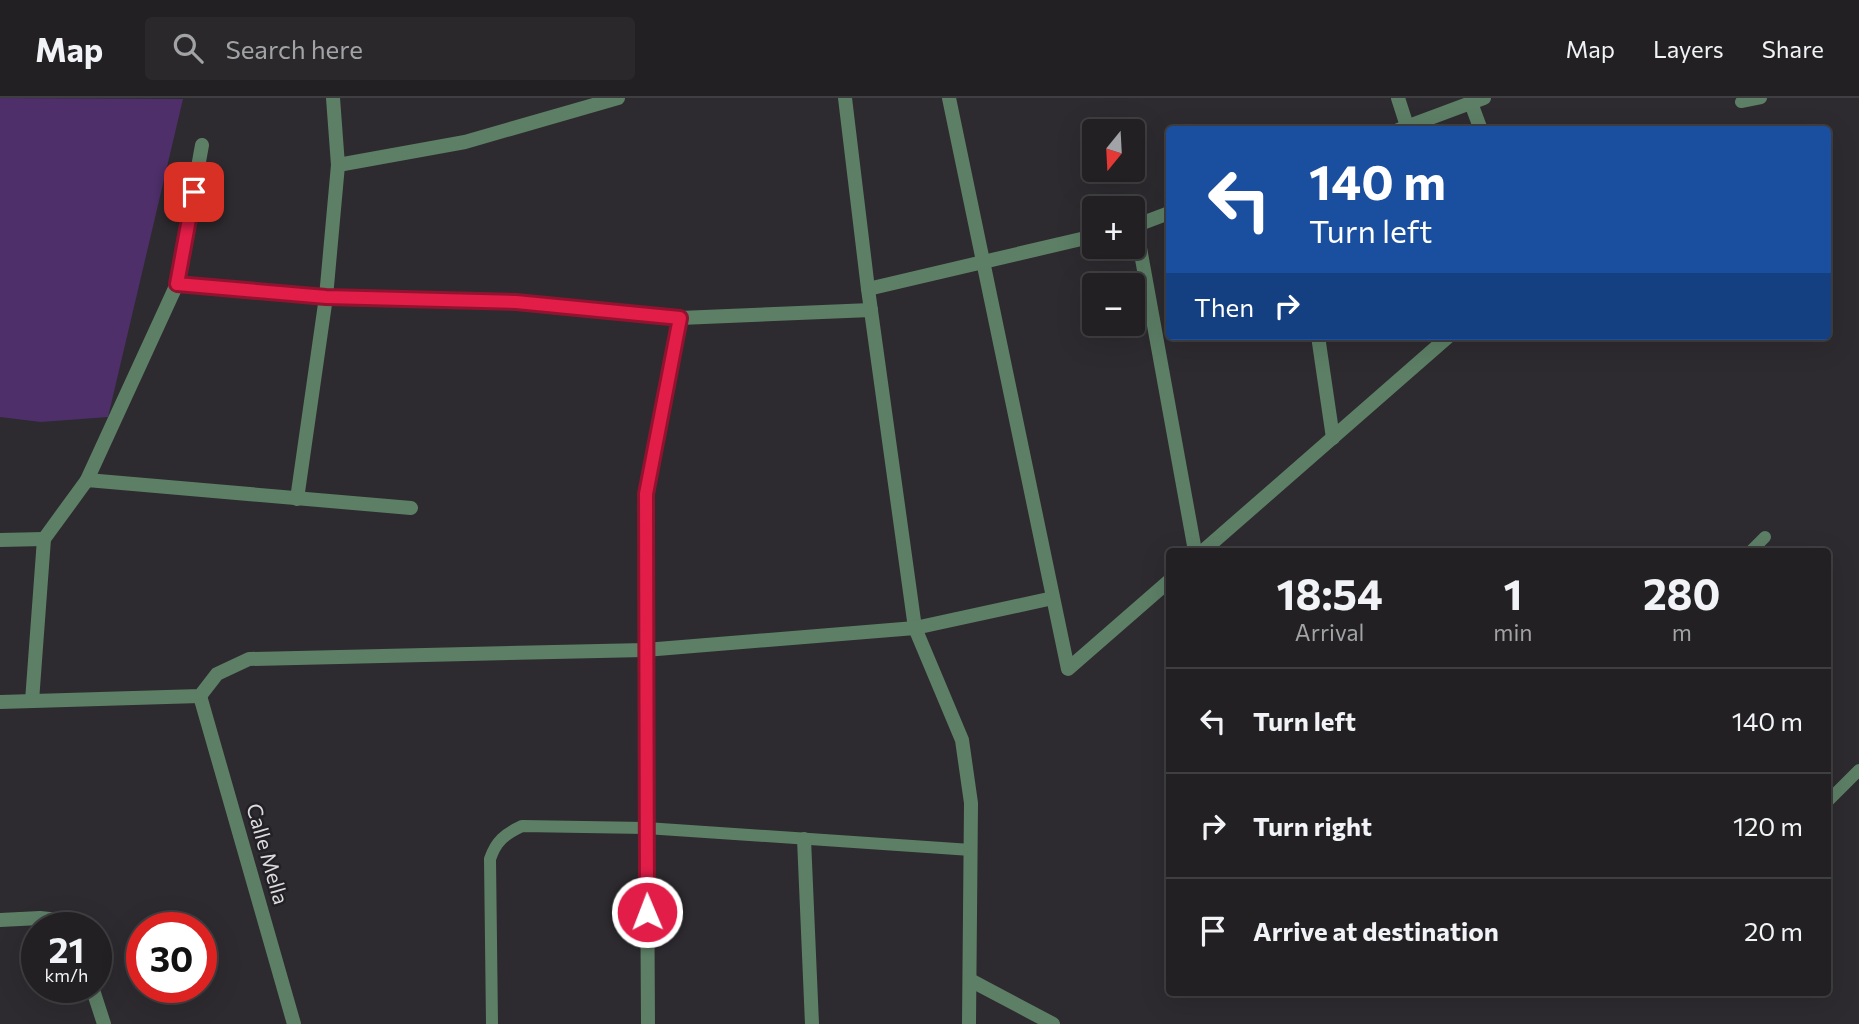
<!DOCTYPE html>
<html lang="en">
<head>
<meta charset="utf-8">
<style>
	body { margin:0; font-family:Commissioner,sans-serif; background:#2a282b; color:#f1f3f6; height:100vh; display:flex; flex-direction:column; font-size:26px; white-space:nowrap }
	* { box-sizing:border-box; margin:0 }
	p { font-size:23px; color:#a2a3a6 }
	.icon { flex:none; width:38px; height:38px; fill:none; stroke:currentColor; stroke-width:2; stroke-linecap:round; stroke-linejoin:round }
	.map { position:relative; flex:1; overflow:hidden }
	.panel { position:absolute; left:1166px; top:450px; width:665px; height:448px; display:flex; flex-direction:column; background:#222023; border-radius:7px; box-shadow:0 7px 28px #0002,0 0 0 2px #3f3e41 }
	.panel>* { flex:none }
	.top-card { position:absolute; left:1166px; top:28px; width:665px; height:214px; border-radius:7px; box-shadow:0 7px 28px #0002,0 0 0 2px #3f3e41; background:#1a4fa0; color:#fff; overflow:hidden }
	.needle { width:46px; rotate:198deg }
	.fabs { position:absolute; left:1082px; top:21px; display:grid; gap:14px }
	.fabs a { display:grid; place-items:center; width:63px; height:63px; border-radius:7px; background:#222023; box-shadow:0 7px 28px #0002,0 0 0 2px #3f3e41; font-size:35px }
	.speed { position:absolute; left:21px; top:814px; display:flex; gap:14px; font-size:35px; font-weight:700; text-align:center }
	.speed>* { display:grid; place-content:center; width:91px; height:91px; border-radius:50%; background:#222023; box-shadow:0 7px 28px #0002,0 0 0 2px #3f3e41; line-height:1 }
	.speed small { font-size:18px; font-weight:400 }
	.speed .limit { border:10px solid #d22; background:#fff; color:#111 }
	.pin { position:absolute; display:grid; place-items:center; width:60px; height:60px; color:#fff; margin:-30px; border-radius:14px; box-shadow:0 4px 10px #0006 }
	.me { position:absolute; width:77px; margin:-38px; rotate:359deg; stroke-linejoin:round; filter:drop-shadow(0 0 5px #0008) }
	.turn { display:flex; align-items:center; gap:24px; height:147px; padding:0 28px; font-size:32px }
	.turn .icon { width:91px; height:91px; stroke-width:2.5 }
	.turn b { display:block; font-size:49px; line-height:60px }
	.then { display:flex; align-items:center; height:66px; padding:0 28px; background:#0003; gap:14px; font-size:26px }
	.eta { display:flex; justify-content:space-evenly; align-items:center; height:119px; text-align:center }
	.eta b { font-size:42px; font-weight:700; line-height:49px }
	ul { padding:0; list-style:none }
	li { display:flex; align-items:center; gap:21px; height:105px; padding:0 28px; border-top:2px solid #3f3e41 }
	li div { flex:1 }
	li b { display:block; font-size:26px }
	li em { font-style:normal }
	header { display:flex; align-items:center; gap:42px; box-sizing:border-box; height:98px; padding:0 35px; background:#222023; border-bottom:2px solid #3f3e41 }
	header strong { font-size:33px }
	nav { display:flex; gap:38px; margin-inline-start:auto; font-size:24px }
	.search { width:490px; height:63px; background:#2a282b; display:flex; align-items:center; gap:18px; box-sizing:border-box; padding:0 24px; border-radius:7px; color:#a2a3a6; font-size:26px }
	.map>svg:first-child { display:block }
	.green { fill:#4e2f6a }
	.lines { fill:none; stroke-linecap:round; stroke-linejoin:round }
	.service { stroke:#5d7f66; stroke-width:12 }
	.minor { stroke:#5d7f66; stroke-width:14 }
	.route-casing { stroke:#92132f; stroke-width:18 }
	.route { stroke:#e11d48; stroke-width:12 }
	.labels { text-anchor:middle; stroke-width:5; stroke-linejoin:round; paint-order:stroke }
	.street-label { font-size:21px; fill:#dcdbde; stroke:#232125 }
</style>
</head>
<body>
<header>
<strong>Map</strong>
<div class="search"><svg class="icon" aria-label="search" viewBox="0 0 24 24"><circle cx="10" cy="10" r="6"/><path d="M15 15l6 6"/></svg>Search here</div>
<nav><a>Map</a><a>Layers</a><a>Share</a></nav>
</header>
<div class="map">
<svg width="1859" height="926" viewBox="0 0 1859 926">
	<rect width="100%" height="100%" fill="#2d2b2f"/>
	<!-- green -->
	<polygon class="green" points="0,0 183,1 108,319 41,324 0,319"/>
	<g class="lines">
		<!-- service -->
		<g class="service">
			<polyline points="1741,4 1761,0"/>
			<polyline points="1751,453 1765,439"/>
			<polyline points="1827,704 1859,672"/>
			<path d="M492,926l-2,-165c6,-18 15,-25 32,-33l124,2 325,22"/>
		</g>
		<!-- minor -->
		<g class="minor">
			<polyline points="845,0 868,191 915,530 962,642 971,705 969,926"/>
			<polyline points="949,0 1068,571 1169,483"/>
			<polyline points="1398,0 1407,28"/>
			<polyline points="1471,5 1481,32"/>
			<polyline points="1398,32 1484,0"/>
			<polyline points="338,67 465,44 618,0"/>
			<polyline points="1136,128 1195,453"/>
			<polyline points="1132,129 1169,115"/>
			<polyline points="177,186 326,199 516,204 680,220 871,212"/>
			<polyline points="868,191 1094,138"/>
			<polyline points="1318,238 1333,340"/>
			<polyline points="87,382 177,186 202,47"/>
			<polyline points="297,401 326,199 338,67 333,0"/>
			<polyline points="0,442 44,441"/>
			<polyline points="1203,453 1449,238"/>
			<polyline points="200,598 294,926"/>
			<polyline points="32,603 44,441 87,382 411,410"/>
			<polyline points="0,604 200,598 217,576 249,561 645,552 915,530 1053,500"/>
			<polyline points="804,741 812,926"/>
			<polyline points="0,822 40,820 68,823 72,830"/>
			<polyline points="970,882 1053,926"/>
			<polyline points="92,889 104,926"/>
			<polyline points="648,926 645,396 680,220"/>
		</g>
	</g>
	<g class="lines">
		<!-- route casing -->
		<g class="route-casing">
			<polyline id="route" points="194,94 177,186 326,199 516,204 680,220 646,396 647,814"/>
		</g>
		<!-- route -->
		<use href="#route" class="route"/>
	</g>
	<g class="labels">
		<!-- street labels -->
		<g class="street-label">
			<text transform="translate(267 756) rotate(74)" y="7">Calle Mella</text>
		</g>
	</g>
</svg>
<div class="fabs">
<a><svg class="needle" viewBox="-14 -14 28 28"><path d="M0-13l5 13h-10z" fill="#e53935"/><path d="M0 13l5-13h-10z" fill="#a2a3a6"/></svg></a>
<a>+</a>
<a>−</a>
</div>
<div class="speed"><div>21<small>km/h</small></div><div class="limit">30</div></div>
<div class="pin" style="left:194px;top:94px;background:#d93025"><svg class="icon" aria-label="arrive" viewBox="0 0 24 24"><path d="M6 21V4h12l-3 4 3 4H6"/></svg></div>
<svg class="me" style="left:647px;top:814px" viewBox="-20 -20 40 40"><circle r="17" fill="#e11d48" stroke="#fff" stroke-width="3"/><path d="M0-11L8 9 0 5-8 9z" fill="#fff"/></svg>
<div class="top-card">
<div class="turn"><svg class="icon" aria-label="left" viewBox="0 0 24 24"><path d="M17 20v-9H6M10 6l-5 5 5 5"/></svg><div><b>140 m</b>Turn left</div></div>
<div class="then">Then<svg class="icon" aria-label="right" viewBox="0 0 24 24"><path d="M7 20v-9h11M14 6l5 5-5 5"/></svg></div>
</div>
<section class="panel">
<div class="eta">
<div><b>18:54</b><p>Arrival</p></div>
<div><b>1</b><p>min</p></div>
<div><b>280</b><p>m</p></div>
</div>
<ul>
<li><svg class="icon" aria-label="left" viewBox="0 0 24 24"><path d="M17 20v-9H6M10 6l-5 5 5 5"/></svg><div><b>Turn left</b></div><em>140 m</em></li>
<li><svg class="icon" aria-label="right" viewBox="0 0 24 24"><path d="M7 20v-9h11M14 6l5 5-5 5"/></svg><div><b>Turn right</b></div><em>120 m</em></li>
<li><svg class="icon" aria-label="arrive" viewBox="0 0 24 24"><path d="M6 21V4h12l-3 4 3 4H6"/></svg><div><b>Arrive at destination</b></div><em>20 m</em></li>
</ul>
</section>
</div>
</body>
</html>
